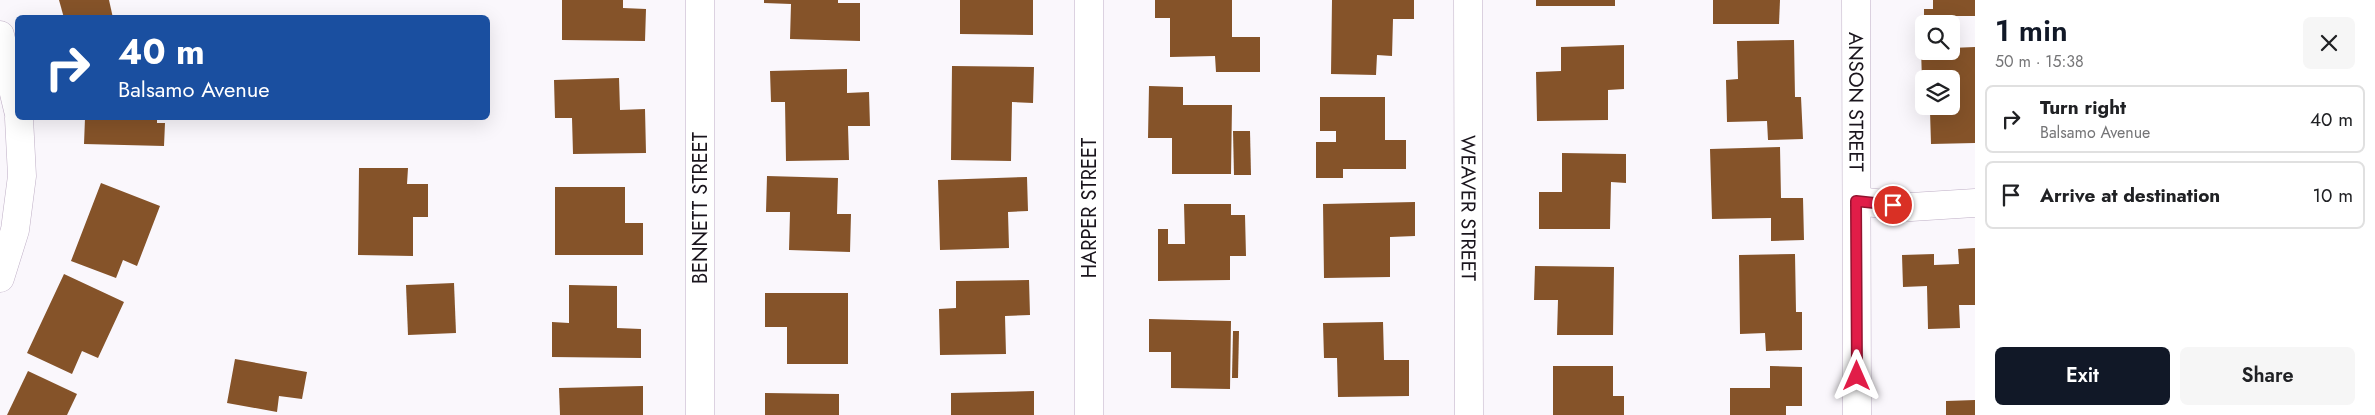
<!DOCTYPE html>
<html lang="en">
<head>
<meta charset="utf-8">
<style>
	body { margin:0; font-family:Jost,sans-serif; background:#f6f6f6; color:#202124; height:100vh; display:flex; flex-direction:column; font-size:19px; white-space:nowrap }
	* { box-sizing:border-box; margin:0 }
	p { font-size:16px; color:#757577 }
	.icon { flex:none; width:28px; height:28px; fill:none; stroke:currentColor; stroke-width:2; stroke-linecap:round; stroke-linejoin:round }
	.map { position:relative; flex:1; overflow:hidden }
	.drawer { display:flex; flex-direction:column; background:#fff; width:400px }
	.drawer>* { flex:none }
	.guide { position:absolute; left:15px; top:15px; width:475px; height:105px; border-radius:8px; box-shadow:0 5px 20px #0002; background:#1a4fa0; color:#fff; overflow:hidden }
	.fabs { position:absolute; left:1915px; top:15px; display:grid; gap:10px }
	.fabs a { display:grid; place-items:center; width:45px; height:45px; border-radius:8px; background:#fff; box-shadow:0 5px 20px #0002; font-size:25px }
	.pin { position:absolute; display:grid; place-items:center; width:42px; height:42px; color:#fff; margin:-21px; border:2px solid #fff; border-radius:50%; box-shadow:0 1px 5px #0007 }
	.me { position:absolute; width:55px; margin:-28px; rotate:0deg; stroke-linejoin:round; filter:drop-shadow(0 0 4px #0008) }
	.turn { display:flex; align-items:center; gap:18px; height:105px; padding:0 20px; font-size:22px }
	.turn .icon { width:65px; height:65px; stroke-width:2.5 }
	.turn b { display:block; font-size:35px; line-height:42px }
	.round { display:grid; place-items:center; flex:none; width:52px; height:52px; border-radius:8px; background:#f6f6f6 }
	.summary { display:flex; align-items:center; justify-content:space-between; height:85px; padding:0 20px }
	h1 { font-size:30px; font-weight:600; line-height:38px; color:#111827 }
	.cta { display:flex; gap:10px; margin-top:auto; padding:10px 20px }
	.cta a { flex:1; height:58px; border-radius:8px; background:#111827; color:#fff; font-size:20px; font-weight:600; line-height:58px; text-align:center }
	.cta a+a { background:#f6f6f6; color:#202124 }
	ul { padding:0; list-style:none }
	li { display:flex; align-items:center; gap:15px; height:68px; margin:0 10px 8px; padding:0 10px; border:2px solid #e0e0e0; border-radius:8px }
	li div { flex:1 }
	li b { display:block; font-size:19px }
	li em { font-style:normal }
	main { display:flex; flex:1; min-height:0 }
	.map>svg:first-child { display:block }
	.building { fill:#855329 }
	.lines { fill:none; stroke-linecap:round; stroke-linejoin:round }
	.minor-casing { stroke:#beaec5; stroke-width:29 }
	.minor { stroke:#fff; stroke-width:28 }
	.route-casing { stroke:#92132f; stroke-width:12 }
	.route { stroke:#e11d48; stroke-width:9 }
	.labels { text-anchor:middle; stroke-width:5; stroke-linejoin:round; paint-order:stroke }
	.street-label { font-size:20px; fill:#1a151d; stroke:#fff }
</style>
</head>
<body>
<main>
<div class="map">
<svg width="1975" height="415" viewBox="0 0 1975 415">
	<rect width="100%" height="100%" fill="#faf7fc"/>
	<!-- building -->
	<g class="building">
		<polygon points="59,0 109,0 113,18 64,18"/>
		<polygon points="562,0 623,0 623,8 646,9 645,41 562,40"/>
		<polygon points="764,0 838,0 838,3 860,3 860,41 790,39 791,4 764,3"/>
		<polygon points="960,0 1033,0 1033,35 960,34"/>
		<polygon points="1155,0 1232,0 1232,37 1260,37 1260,72 1216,72 1215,56 1170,57 1170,18 1155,18"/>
		<polygon points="1332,0 1414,0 1414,19 1393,19 1392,56 1377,55 1376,75 1331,74"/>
		<rect x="1536" y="0" width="79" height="6"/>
		<polygon points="1713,0 1780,0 1779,24 1713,24"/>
		<polygon points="1933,0 1975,0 1975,16 1954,16 1954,42 1951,42 1951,24 1924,24 1924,9 1933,9"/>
		<polygon points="1794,40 1795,97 1801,97 1803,139 1768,140 1767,121 1727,122 1726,80 1738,79 1737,41"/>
		<polygon points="1624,45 1624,89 1608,90 1608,120 1537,121 1536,72 1561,71 1561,47"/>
		<polygon points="1975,47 1975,143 1931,144 1930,111 1946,111 1946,106 1951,106 1951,79 1924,79 1922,82 1921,48 1924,48 1924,51 1951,51 1951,48"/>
		<polygon points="952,66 1034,67 1033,103 1012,102 1011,161 951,160"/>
		<polygon points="847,69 847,93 869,92 870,126 848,126 849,160 786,161 785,102 771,102 770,71"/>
		<polygon points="619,78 620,110 645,109 646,153 573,154 572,118 555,118 554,80"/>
		<polygon points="1149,86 1183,87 1183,105 1232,105 1231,174 1172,174 1172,138 1148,138"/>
		<polygon points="1320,97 1385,97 1385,140 1406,140 1406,169 1343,169 1343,178 1316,178 1316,142 1336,142 1336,131 1320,131"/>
		<polygon points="85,118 157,118 157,123 165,123 164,146 84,144"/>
		<polygon points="1233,131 1250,131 1251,175 1234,175"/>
		<polygon points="1780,147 1781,198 1803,198 1804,240 1771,241 1771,218 1712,219 1710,149"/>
		<polygon points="1562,153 1626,154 1626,183 1611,182 1610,229 1539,229 1539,192 1562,192"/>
		<polygon points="359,168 408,168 407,184 428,184 428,217 413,217 413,256 358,255"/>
		<polygon points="767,176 838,178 837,214 851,214 850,252 789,250 790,212 766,212"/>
		<polygon points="1027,177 1028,211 1008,212 1009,248 940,250 938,180"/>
		<polygon points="101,183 160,206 137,266 123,260 116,278 71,261"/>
		<polygon points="555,187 625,187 625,223 643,223 643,255 555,255"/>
		<polygon points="1415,202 1415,236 1390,237 1390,277 1324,278 1323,204"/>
		<polygon points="1184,204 1231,204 1231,215 1245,215 1246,256 1230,256 1230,280 1158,281 1158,229 1168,229 1168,244 1185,244"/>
		<polygon points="1975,248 1975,305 1959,305 1960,328 1928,329 1927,286 1903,287 1902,255 1934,254 1934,265 1959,264 1958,249"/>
		<polygon points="1795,254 1796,312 1802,312 1802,350 1766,351 1765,333 1740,334 1739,255"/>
		<polygon points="1535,266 1614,267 1613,335 1557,335 1558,300 1534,300"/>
		<polygon points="64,274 124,302 98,358 82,351 72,374 27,353"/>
		<polygon points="1029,280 1030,315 1005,316 1006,354 940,355 939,309 956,308 956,281"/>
		<polygon points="454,283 456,333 408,335 406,285"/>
		<polygon points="569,285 617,286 617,328 641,329 641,358 552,357 552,322 569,323"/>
		<polygon points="765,293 848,293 848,364 787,364 787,327 765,327"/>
		<polygon points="1149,319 1231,321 1230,389 1171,388 1171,352 1149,352"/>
		<polygon points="1383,322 1384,360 1409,360 1409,396 1338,397 1337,358 1324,358 1323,323"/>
		<polygon points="1233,331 1239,331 1238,378 1232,378"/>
		<polygon points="235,359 307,372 302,399 279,396 277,412 227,403"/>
		<polygon points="1553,366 1613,366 1613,396 1624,396 1624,415 1553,415"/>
		<polygon points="1770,366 1802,367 1802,406 1786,406 1786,415 1730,415 1730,388 1770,388"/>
		<polygon points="28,371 77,394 67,415 7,415"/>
		<polygon points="643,386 643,415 560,415 559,388"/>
		<polygon points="1034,391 1034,415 951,415 951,393"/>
		<polygon points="765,393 839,394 839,415 765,415"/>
		<polygon points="1975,400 1975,415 1946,415 1946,401"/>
	</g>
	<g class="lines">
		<!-- minor casing -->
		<g class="minor-casing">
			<g id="minor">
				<polyline points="700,0 700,415"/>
				<polyline points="1089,0 1089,415"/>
				<path id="s1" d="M1468,0l1,415"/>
				<path id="s2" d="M1856,0l1,415"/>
				<polyline points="0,35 18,110"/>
				<polyline points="1857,201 1911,207 1975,203"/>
				<polyline points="0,278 15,230 22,176 19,118"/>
			</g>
		</g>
		<!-- minor -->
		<use href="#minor" class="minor"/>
	</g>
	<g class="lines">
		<!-- route casing -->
		<g class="route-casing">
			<polyline id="route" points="1857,376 1856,201 1893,205"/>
		</g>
		<!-- route -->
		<use href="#route" class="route"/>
	</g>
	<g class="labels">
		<!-- street labels -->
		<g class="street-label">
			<text dy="7" stroke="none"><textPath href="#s2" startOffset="102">ANSON STREET</textPath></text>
			<text transform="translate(700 208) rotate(-90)" y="7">BENNETT STREET</text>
			<text transform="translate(1089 208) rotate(-90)" y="7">HARPER STREET</text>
			<text dy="7" stroke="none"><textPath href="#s1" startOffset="208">WEAVER STREET</textPath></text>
		</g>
	</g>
</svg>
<div class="fabs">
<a><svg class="icon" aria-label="search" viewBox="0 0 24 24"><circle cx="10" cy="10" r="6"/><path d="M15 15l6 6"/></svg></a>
<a><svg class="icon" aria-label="layers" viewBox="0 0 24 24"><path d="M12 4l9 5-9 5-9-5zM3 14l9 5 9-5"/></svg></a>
</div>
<div class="pin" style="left:1893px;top:205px;background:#d93025"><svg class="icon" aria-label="arrive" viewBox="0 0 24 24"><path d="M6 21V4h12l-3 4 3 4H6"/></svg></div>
<svg class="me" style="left:1857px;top:376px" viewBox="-20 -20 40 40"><path d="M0-17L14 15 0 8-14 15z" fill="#e11d48" stroke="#fff" stroke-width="4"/></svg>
<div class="guide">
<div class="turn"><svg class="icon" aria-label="right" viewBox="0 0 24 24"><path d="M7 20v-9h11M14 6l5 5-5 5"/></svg><div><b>40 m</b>Balsamo Avenue</div></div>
</div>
</div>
<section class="drawer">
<div class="summary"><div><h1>1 min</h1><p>50 m · 15:38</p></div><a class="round"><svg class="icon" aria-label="close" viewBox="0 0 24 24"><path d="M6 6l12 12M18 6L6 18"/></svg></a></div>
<ul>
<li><svg class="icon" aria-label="right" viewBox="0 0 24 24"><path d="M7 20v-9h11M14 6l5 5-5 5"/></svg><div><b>Turn right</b><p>Balsamo Avenue</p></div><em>40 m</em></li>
<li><svg class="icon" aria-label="arrive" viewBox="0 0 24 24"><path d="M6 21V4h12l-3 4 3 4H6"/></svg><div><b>Arrive at destination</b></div><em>10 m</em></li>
</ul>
<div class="cta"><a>Exit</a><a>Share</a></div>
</section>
</main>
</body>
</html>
